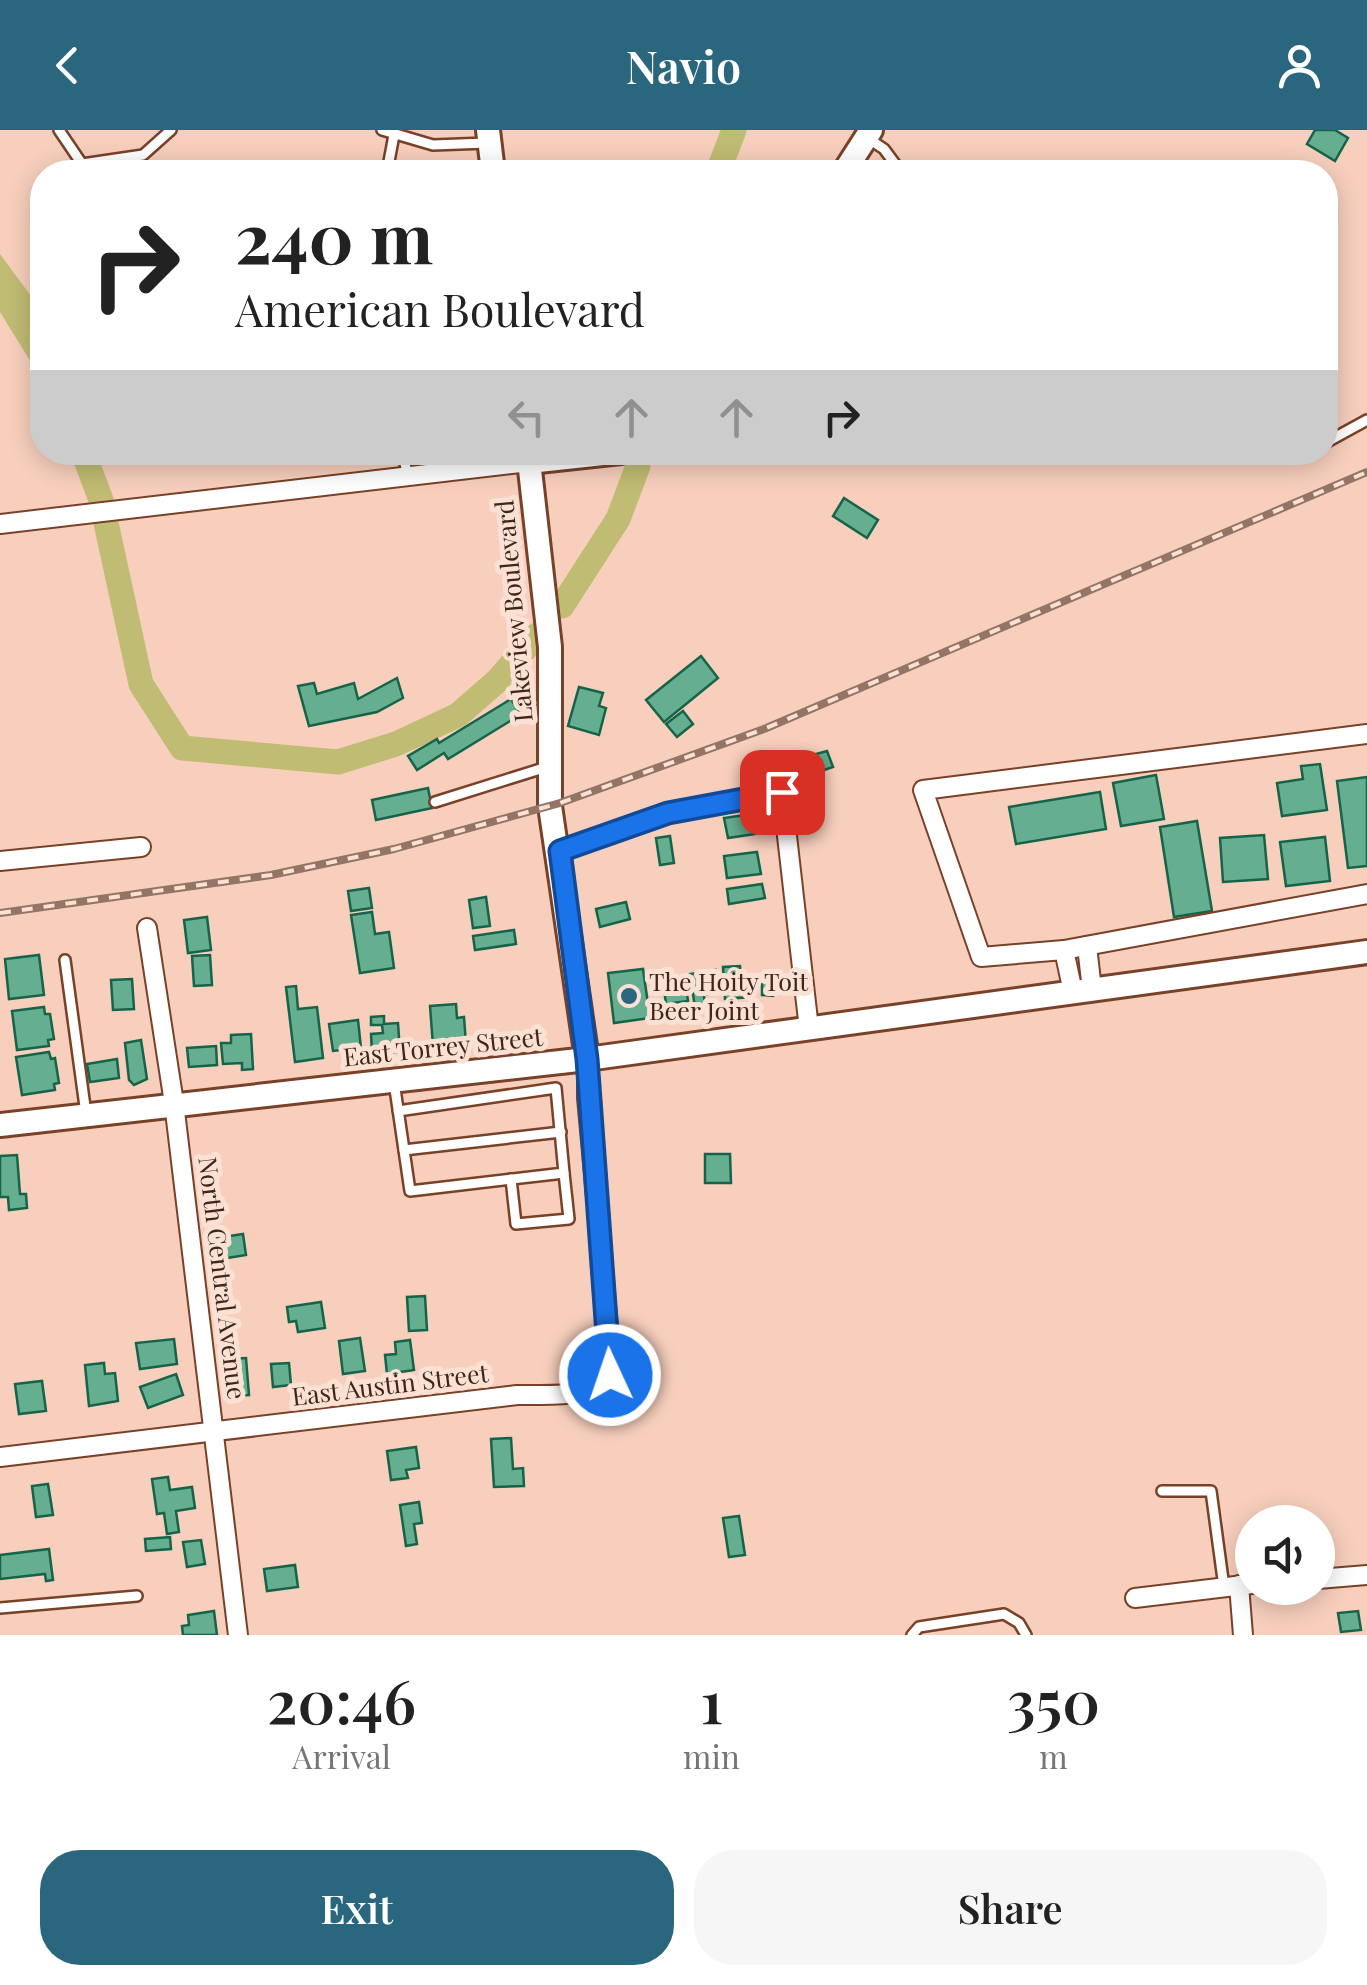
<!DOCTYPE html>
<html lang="en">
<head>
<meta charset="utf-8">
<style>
	body { margin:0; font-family:"Playfair Display",serif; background:#f6f6f6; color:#222; height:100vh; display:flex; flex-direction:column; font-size:38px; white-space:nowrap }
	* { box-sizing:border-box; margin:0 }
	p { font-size:32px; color:#767676 }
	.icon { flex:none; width:55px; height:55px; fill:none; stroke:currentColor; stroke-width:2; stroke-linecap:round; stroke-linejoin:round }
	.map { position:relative; height:1505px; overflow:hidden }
	.drawer { display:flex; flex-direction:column; background:#fff; flex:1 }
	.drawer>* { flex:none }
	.hud { position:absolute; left:30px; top:30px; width:1308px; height:305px; border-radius:40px; box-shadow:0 5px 25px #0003; background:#fff; color:#222; overflow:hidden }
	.buttons { position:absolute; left:1235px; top:1375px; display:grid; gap:20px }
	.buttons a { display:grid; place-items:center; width:100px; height:100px; border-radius:50%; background:#fff; box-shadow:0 5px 25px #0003; font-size:50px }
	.pin { position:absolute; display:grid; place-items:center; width:85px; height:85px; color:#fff; margin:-42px; border-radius:20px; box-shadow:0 5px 15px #0006 }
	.me { position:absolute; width:110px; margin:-55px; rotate:357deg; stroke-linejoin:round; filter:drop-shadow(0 0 8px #0008) }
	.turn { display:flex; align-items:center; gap:35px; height:210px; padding:0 40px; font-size:45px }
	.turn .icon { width:130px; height:130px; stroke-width:2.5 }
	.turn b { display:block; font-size:70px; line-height:85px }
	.lanes { display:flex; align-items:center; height:95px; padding:0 40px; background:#0003; justify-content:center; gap:50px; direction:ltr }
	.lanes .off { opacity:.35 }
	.eta { display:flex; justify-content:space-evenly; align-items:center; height:170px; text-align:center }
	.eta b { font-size:60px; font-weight:600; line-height:70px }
	.button { display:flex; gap:20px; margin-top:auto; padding:20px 40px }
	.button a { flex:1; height:115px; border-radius:40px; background:#2a677e; color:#fff; font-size:40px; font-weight:600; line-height:115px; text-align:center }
	.button a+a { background:#f6f6f6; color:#222 }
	header { display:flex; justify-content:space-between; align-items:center; height:130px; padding:0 40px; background:#2a677e; color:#fff; font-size:45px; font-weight:600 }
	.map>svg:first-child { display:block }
	.water { fill:#c1bc73 }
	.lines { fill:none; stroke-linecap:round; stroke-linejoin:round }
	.river { stroke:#c1bc73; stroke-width:25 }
	.building { fill:#66ae90; stroke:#156449; stroke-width:2.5 }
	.service-casing { stroke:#794127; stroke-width:14 }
	.minor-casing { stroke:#794127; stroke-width:22 }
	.tertiary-casing { stroke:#794127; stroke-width:28 }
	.service { stroke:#fff; stroke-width:9 }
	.minor { stroke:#fff; stroke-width:18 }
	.tertiary { stroke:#fff; stroke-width:22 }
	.rail-casing { stroke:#947465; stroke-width:8 }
	.rail { stroke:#fbe0d4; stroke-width:4; stroke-dasharray:11; stroke-linecap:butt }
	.route-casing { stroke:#114b97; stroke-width:25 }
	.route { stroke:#1a73e8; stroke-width:18 }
	.poi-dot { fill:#2a677e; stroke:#fbe0d4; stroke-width:4 }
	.labels { text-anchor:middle; stroke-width:10; stroke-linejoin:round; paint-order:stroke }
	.street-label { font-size:25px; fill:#3f261b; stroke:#fbe0d4 }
	.poi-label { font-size:25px; fill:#3f261b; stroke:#fbe0d4; text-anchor:start }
</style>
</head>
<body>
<header><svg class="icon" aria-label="back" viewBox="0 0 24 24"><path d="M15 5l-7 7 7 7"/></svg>Navio<svg class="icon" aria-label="person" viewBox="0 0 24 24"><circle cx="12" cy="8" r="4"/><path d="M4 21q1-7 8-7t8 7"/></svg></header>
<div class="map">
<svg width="1367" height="1505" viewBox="0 0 1367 1505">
	<rect width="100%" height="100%" fill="#f8cfbd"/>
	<!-- water -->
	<polygon class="water" points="0,124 42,181 42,250 0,182"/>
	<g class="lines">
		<!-- river -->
		<g class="river">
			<polyline points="718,42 734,0"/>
			<polyline points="83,322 101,370"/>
			<polyline points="106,393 141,554 182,618 338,632 396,614 458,585 497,551 537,505"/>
			<polyline points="562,476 618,389 638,336"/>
		</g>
	</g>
	<!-- building -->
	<g class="building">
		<polygon points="1315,0 1335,0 1348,8 1335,31 1307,14"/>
		<polygon points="844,368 878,390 867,408 833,386"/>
		<polygon points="701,526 718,548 664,592 646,570"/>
		<polygon points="397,548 403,568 377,582 309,596 298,556 314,553 317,564 354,553 358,569"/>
		<polygon points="579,557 603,563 599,576 606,578 599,605 568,596"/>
		<polygon points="511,569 520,585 448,629 444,623 417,640 408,626 437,609 439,613"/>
		<polygon points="683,581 693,594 677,607 666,594"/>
		<polygon points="827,621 833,637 807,646 801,628"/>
		<polygon points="1320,634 1327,680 1282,686 1277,653 1303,649 1301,636"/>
		<polygon points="1156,645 1164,689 1121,696 1113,653"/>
		<polygon points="1367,647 1367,736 1348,738 1337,651"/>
		<polygon points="428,658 432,678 376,690 372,670"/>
		<polygon points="1100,662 1106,699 1016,714 1009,677"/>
		<polygon points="752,684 755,704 728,708 724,688"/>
		<polygon points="1197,691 1212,781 1174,787 1160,697"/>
		<polygon points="1264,705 1268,749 1223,752 1220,708"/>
		<polygon points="670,706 674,733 660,735 656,708"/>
		<polygon points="1325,707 1330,751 1286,756 1280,712"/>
		<polygon points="757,722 761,744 727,748 724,726"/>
		<polygon points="762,754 765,768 729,774 727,759"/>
		<polygon points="369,758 372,778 351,781 348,761"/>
		<polygon points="486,767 490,796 473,798 469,770"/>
		<polygon points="626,772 630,789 600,797 596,779"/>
		<polygon points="372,782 375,804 389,802 394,838 360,843 351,785"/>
		<polygon points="207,787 211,820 188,823 184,790"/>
		<polygon points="514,800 516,814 475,820 473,806"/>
		<polygon points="39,825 44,865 9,869 5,829"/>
		<polygon points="210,825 212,855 194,856 192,826"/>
		<polygon points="740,836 741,846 752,845 753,867 725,869 723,837"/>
		<polygon points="643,839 650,888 614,893 608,843"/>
		<polygon points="716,840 720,863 704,865 705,877 695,878 690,844"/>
		<polygon points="762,842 774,842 773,866 762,865"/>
		<polygon points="685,848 688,871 666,874 663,851"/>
		<polygon points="132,849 134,879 113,880 111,850"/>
		<polygon points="296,856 298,879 317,877 323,928 295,932 286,857"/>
		<polygon points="456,874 457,888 464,887 466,914 433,916 430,876"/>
		<polygon points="44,877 45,884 50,884 54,909 48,910 49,916 17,920 12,881"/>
		<polygon points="384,886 384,894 398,893 400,922 372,923 371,904 383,903 382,895 371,895 371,887"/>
		<polygon points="358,890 361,918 333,921 329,894"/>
		<polygon points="251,904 253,939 242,940 242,933 223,934 221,913 231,913 231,905"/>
		<polygon points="141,910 147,949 134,955 129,950 125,913"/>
		<polygon points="216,916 217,935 189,937 187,918"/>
		<polygon points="49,922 51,929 55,928 59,953 54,954 55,960 22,965 16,927"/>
		<polygon points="117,929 119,948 90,952 87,934"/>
		<polygon points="705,1024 730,1024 731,1053 705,1053"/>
		<polygon points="17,1025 20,1064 26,1064 27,1078 9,1080 8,1067 0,1067 0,1026"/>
		<polygon points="243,1104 246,1125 221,1129 217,1108"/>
		<polygon points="425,1166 427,1200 409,1201 407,1167"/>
		<polygon points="321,1172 325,1198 298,1202 296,1191 289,1192 287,1177"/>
		<polygon points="360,1208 365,1241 343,1244 339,1211"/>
		<polygon points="174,1209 177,1234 140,1239 136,1213"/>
		<polygon points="410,1210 414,1240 387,1244 385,1225 396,1224 395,1212"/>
		<polygon points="246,1228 249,1265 232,1266 229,1229"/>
		<polygon points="104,1233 105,1244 115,1243 118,1271 89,1276 85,1235"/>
		<polygon points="289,1233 291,1255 273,1257 271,1234"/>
		<polygon points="176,1244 183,1265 148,1278 140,1257"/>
		<polygon points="42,1251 46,1281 19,1284 15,1254"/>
		<polygon points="511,1308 513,1339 523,1338 524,1356 494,1357 491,1309"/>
		<polygon points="416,1317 419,1338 406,1340 408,1348 391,1350 387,1321"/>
		<polygon points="168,1347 170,1360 192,1357 195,1378 176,1381 179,1402 167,1404 164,1383 157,1384 152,1349"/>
		<polygon points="48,1354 53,1385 36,1387 32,1356"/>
		<polygon points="419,1372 422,1393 414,1394 417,1414 406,1416 400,1375"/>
		<polygon points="739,1386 745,1425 729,1427 723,1388"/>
		<polygon points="170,1407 171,1419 146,1421 145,1409"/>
		<polygon points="201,1410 205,1434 187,1437 183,1412"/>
		<polygon points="49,1419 53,1450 46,1451 45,1444 0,1449 0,1425"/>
		<polygon points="295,1435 298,1457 267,1461 264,1439"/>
		<polygon points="214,1481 217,1505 183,1505 182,1496 189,1495 188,1485"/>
		<polygon points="1358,1481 1361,1500 1341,1502 1338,1483"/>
	</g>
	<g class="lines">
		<!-- service casing -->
		<g class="service-casing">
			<g id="service">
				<polyline points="59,0 82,34"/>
				<polyline points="382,0 433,15 487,13"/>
				<polyline points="869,9 884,19 901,42"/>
				<polyline points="80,42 82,34 143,25 171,0"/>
				<polyline points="387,42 394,5"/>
				<polyline points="1325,313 1367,290"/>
				<polyline points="403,322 407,344"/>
				<polyline points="1173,322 1217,327 1297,322"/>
				<polyline points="435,672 550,636"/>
				<polyline points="65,830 86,984"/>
				<polyline points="394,952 410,1061 564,1043 556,958 398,981"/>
				<polyline points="404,1020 561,1002"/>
				<polyline points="511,1049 516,1094 569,1089 564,1043"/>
				<polyline points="1162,1361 1211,1361 1224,1457"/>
				<polyline points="0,1478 137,1466"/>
				<polyline points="912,1505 919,1497 1004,1484 1019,1493 1026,1505"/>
			</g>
		</g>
		<!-- minor casing -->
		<g class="minor-casing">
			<g id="minor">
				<polyline points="0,394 529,332"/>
				<polyline points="1367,604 923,660 981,827 1064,820 1367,764"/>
				<polyline points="560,721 668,683 782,662 809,899"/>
				<polyline points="0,731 141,717"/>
				<polyline points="147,798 174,973 238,1505"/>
				<polyline points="1087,816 1092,860"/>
				<polyline points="1064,820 1073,862"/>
				<path d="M0,1327l517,-62c30,-1 79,6 95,-25l-25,-272v-39"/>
				<polyline points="1318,1449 1367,1445"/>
				<polyline points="1239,1455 1243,1505"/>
				<polyline points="1135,1468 1252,1454"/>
			</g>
		</g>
		<!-- tertiary casing -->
		<g class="tertiary-casing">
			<g id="tertiary">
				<polyline points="488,0 493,42"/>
				<polyline points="844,42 871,0"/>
				<polyline points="528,322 550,517 550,676 587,929"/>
				<polyline points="529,332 621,322"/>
				<polyline points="0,995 587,929 1367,822"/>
			</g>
		</g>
		<!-- service -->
		<use href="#service" class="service"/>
		<!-- minor -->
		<use href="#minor" class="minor"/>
		<!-- tertiary -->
		<use href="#tertiary" class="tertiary"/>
		<!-- rail casing -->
		<g class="rail-casing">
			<polyline id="rail" points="0,783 271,745 394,719 560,673 764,599 1367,342"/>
		</g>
		<!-- rail -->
		<use href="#rail" class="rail"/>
	</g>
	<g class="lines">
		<!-- route casing -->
		<g class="route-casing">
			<polyline id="route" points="610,1245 587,929 560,721 668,683 782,662"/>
		</g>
		<!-- route -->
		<use href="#route" class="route"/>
	</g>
	<!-- markers -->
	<circle class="poi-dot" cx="629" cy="866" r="10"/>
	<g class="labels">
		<!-- street labels -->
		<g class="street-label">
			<text transform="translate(514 481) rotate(-95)" y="9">Lakeview Boulevard</text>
			<text transform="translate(443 917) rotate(-6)" y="9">East Torrey Street</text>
			<text transform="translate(222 1148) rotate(83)" y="9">North Central Avenue</text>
			<text transform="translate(390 1255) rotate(-7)" y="9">East Austin Street</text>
		</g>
		<!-- poi labels -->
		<g class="poi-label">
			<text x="649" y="861">The Hoity Toit<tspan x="649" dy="29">Beer Joint</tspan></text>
		</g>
	</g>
</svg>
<div class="buttons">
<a><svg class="icon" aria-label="sound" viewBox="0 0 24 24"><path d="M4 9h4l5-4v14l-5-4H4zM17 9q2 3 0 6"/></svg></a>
</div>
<div class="pin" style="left:782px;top:662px;background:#d93025"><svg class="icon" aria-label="arrive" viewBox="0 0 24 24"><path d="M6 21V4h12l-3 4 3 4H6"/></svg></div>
<svg class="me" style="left:610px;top:1245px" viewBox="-20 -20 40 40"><circle r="17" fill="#1a73e8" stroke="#fff" stroke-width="3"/><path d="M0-11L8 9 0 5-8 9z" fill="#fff"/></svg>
<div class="hud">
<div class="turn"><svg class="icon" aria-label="right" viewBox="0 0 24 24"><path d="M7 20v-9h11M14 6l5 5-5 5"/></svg><div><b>240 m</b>American Boulevard</div></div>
<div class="lanes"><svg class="icon off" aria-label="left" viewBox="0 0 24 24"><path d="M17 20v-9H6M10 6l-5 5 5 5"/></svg><svg class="icon off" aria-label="ahead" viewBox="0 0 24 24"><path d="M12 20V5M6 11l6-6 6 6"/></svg><svg class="icon off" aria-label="ahead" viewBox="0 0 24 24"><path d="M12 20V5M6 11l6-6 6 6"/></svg><svg class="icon" aria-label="right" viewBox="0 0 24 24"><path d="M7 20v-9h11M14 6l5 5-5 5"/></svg></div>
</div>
</div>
<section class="drawer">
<div class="eta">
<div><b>20:46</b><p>Arrival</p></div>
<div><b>1</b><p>min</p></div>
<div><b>350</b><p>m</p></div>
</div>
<div class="button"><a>Exit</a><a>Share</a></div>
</section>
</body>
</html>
